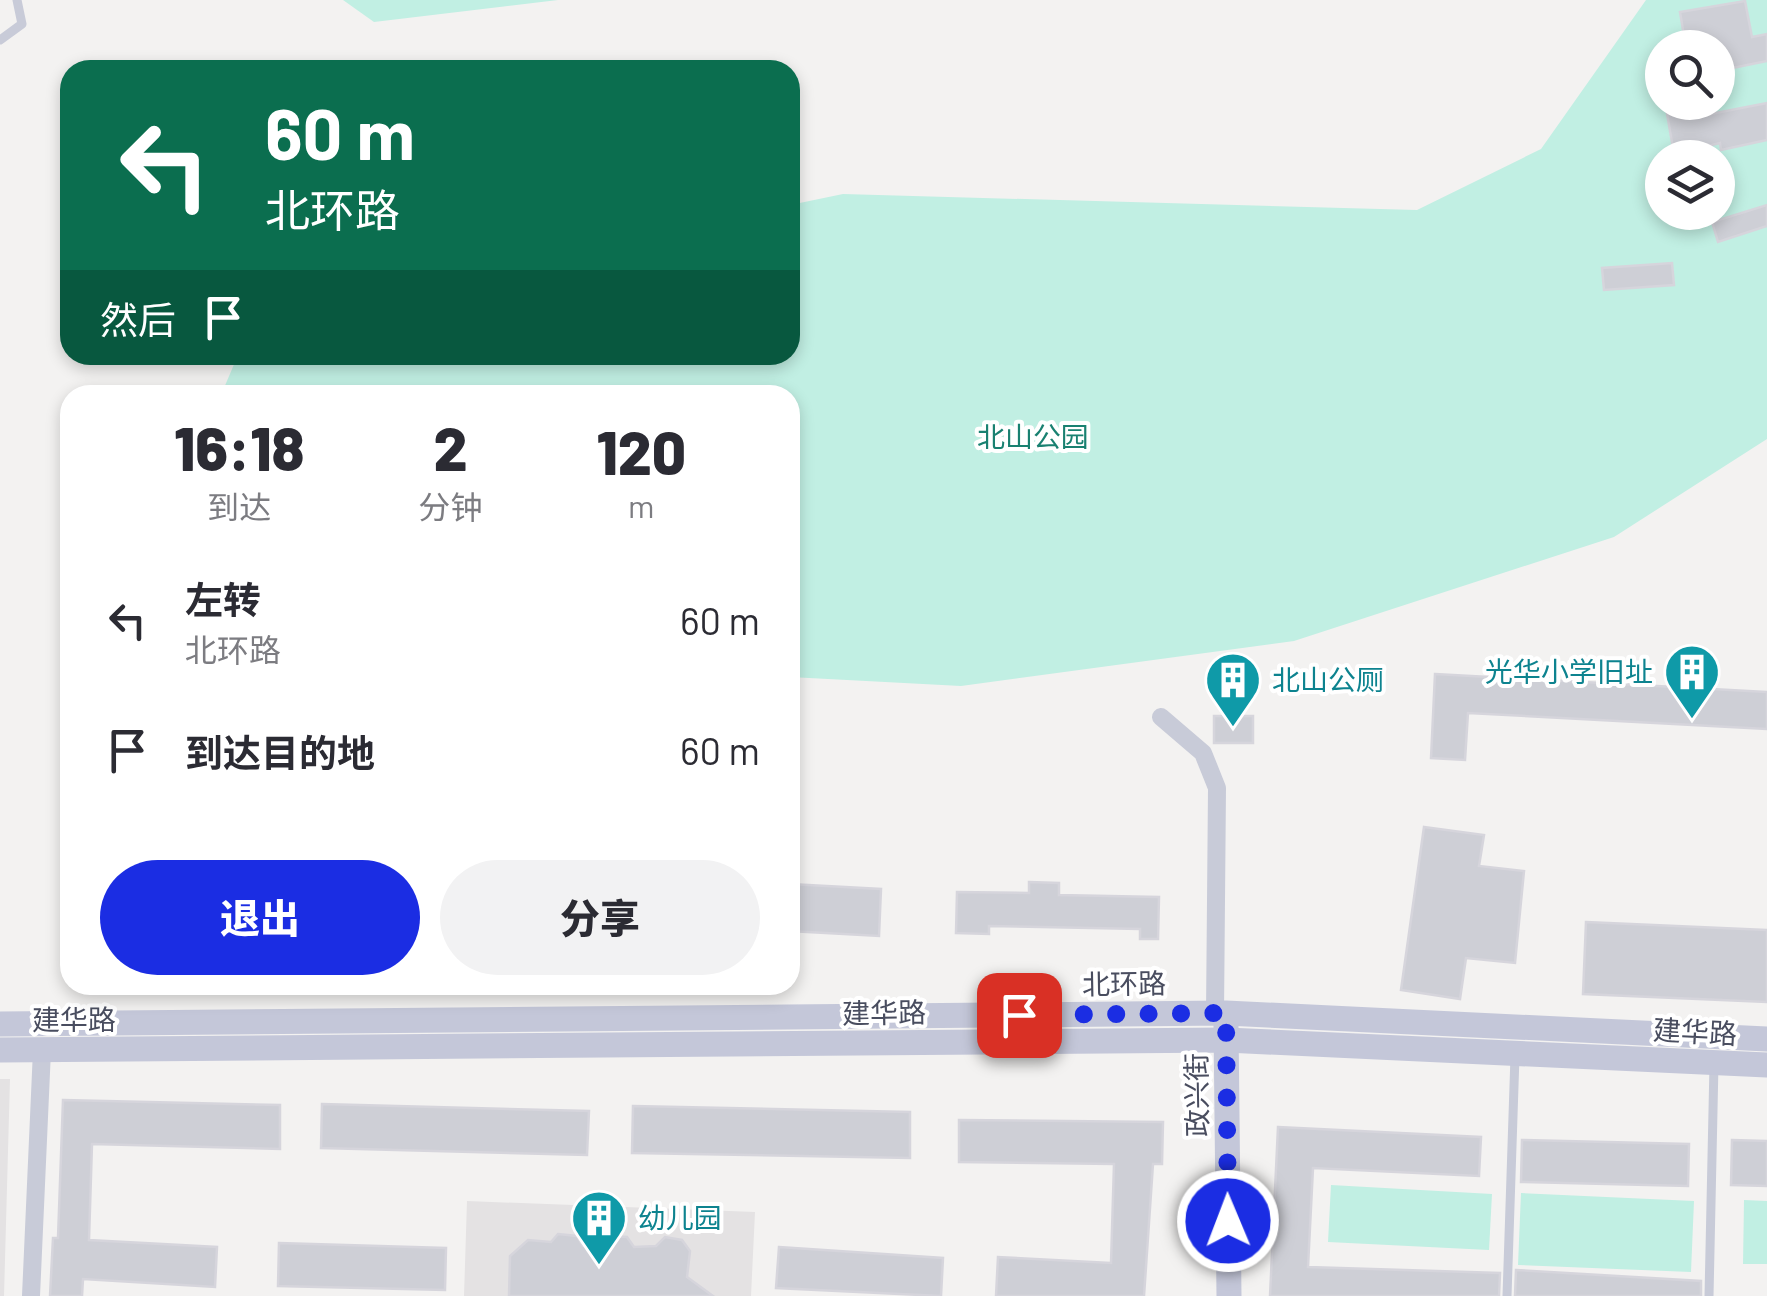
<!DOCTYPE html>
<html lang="zh">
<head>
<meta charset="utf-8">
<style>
	body { margin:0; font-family:Barlow,"Noto Sans SC",sans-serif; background:#f2f2f3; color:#2b2b33; height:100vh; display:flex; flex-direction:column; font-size:38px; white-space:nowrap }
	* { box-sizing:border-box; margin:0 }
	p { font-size:32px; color:#7c7c81 }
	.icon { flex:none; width:55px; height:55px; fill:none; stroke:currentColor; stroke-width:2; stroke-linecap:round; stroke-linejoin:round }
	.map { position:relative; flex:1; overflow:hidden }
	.details { position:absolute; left:60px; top:385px; width:740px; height:610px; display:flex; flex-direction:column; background:#fff; border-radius:30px; box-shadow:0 5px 15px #0003 }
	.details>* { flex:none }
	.banner { position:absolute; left:60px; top:60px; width:740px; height:305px; border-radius:30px; box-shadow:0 5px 15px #0003; background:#0b6e4f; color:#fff; overflow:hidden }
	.tools { position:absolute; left:1645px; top:30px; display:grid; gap:20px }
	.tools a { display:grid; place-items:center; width:90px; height:90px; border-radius:50%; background:#fff; box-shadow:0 5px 15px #0003; font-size:50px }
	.pin { position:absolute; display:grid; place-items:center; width:85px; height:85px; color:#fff; margin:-42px; border-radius:20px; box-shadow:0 5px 15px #0006 }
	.me { position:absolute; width:110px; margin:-55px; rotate:359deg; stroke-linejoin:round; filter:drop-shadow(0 0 8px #0008) }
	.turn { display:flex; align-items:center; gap:35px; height:210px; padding:0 40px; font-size:45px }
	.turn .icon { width:130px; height:130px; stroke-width:2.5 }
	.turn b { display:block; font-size:70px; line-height:85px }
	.then { display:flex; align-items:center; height:95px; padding:0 40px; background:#0003; gap:20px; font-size:38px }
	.eta { display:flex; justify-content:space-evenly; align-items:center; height:170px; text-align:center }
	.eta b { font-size:60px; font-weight:800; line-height:70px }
	.button { display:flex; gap:20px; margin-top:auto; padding:20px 40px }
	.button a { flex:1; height:115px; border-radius:60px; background:#1b2de3; color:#fff; font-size:40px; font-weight:800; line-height:115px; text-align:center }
	.button a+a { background:#f2f2f3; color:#2b2b33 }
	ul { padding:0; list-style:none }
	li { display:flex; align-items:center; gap:30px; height:130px; padding:0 40px }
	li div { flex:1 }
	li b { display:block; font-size:38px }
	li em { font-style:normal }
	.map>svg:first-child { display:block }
	.education { fill:#e4e2e3 }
	.green { fill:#c1efe3; fill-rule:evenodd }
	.building { fill:#cecfd6; stroke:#d6d5dc; stroke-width:2.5 }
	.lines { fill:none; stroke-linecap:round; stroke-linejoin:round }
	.lane { stroke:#c8cbd8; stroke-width:9 }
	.street { stroke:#c8cbd8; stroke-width:18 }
	.secondary { stroke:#c4c7d9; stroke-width:25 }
	.route { stroke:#1b2de3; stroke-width:18; stroke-dasharray:0 32.4 }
	.labels { text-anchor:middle; stroke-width:8; stroke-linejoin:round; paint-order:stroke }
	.park-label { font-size:28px; fill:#198171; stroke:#fff }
	.culture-label { font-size:28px; fill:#0d838f; stroke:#fff; text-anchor:start }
	.street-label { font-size:28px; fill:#494d5f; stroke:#fff }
</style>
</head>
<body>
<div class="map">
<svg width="1767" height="1296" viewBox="0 0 1767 1296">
	<rect width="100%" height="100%" fill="#f3f2f1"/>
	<!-- education -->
	<g class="education">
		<polygon points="0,1079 10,1079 4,1296 0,1296"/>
		<polygon points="467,1201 755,1212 751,1296 464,1296"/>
	</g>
	<!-- green -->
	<g class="green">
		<polygon points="343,0 558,0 374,22"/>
		<path d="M1646,0h121v439l-153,98 -320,104 -333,45 -171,-9v-282h-569l17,-40h552v-150l53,-11 574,16 124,-61zM1662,48h56v54h-56zM1662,158h56v54h-56z"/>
		<polygon points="1331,1185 1492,1194 1489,1250 1328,1242"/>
		<polygon points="1521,1193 1694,1201 1691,1272 1518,1265"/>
		<polygon points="1744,1200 1767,1201 1767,1264 1743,1264"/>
	</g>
	<!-- building -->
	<g class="building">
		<polygon points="1745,1 1752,37 1767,34 1767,61 1718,71 1718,48 1686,48 1680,12"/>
		<polygon points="1665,102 1692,102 1695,117 1767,103 1767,140 1721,150 1720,143 1674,154"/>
		<polygon points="1767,205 1767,226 1718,242 1712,222"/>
		<polygon points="1672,263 1674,285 1604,290 1602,268"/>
		<polygon points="1435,674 1767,692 1767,729 1468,713 1465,760 1431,758"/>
		<rect x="1214" y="716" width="39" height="27"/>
		<polygon points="1424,827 1484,835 1479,866 1524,871 1515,963 1466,958 1460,999 1401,990"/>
		<polygon points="1029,882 1059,883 1059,895 1159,897 1158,939 1140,939 1140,929 989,926 989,934 956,933 957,892 1029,893"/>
		<polygon points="790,884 881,889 879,936 790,931"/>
		<polygon points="1586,922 1767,930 1767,1002 1583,994"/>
		<polygon points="63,1100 280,1105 280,1149 92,1144 89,1240 217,1247 215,1287 83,1279 82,1296 50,1296 53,1238 58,1238"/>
		<polygon points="322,1104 589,1111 587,1155 321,1148"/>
		<polygon points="633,1106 910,1112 910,1158 632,1153"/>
		<polygon points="959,1120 1163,1122 1162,1164 1153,1164 1144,1296 996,1296 998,1257 1111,1263 1114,1164 959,1162"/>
		<polygon points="1278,1127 1481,1137 1479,1176 1313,1168 1308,1267 1500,1273 1499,1296 1270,1296"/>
		<polygon points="1522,1140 1689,1144 1688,1186 1521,1182"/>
		<polygon points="1732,1140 1767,1141 1767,1186 1731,1185"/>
		<polygon points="558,1234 577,1236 583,1246 603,1245 611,1236 627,1237 634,1247 656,1246 665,1237 682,1240 690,1251 687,1277 713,1296 509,1296 510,1256 528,1240 551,1242"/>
		<polygon points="279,1243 446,1248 445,1290 278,1286"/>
		<polygon points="779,1247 943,1258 941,1296 776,1288"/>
		<polygon points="1516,1270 1701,1281 1701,1296 1515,1296"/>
	</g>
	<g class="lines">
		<!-- lane -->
		<g class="lane">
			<polyline points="0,40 22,24 17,0"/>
			<polyline points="1507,1296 1515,1056"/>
			<polyline points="1709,1296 1714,1064"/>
		</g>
		<!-- street -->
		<g class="street">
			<polyline points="1161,717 1203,753 1217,788 1215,1013"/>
			<polyline points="31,1296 42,1050"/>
		</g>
		<!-- secondary -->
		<g class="secondary">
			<polyline points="0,1024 1226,1013 1767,1039"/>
			<polyline points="1226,1026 1229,1296"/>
			<polyline points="0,1050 1226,1040 1767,1065"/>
		</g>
	</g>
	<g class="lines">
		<!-- route -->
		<polyline class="route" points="1019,1015 1226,1013 1228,1221"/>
	</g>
	<!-- icons -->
	<defs>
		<g id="building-pin" transform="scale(2.875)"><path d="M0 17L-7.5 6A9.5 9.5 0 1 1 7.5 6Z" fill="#0f9aa8" stroke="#fff"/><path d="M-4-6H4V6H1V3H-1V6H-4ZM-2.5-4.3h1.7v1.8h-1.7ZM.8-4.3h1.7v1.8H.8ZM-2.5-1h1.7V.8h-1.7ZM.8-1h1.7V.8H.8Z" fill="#fff"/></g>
	</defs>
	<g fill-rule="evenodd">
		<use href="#building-pin" x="1692" y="672"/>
		<use href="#building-pin" x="1233" y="680"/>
		<use href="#building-pin" x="599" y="1218"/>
	</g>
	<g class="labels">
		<!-- park labels -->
		<g class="park-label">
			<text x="1033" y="447">北山公园</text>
		</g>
		<!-- culture labels -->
		<g class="culture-label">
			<text x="1653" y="682" text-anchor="end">光华小学旧址</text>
			<text x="1272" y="690">北山公厕</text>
			<text x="638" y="1228">幼儿园</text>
		</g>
		<!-- street labels -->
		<g class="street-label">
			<text transform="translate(1124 984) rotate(-1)" y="10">北环路</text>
			<text transform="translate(884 1013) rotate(-1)" y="10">建华路</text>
			<text x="74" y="1030">建华路</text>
			<text transform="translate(1695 1032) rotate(3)" y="10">建华路</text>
			<text transform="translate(1197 1095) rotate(-91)" y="10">政兴街</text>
		</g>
	</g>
</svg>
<div class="tools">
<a><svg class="icon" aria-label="search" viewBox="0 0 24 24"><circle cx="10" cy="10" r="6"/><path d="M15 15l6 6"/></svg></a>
<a><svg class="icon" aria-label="layers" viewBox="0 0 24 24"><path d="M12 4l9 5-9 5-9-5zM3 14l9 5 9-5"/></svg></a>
</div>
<div class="pin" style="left:1019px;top:1015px;background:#d93025"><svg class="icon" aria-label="arrive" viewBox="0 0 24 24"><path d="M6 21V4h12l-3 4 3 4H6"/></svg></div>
<svg class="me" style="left:1228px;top:1221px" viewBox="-20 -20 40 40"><circle r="17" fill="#1b2de3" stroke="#fff" stroke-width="3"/><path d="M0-11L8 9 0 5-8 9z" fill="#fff"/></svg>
<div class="banner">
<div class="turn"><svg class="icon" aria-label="left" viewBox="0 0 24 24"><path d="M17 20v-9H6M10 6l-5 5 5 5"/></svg><div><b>60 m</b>北环路</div></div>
<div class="then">然后<svg class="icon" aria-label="arrive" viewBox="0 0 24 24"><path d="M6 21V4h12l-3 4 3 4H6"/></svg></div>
</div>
<section class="details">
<div class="eta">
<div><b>16:18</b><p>到达</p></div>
<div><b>2</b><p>分钟</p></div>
<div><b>120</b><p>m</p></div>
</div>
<ul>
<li><svg class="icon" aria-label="left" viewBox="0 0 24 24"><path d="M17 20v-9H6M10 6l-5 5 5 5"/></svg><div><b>左转</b><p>北环路</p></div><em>60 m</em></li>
<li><svg class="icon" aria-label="arrive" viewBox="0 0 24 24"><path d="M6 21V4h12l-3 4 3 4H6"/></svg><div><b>到达目的地</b></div><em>60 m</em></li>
</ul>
<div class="button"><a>退出</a><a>分享</a></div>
</section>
</div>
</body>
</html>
